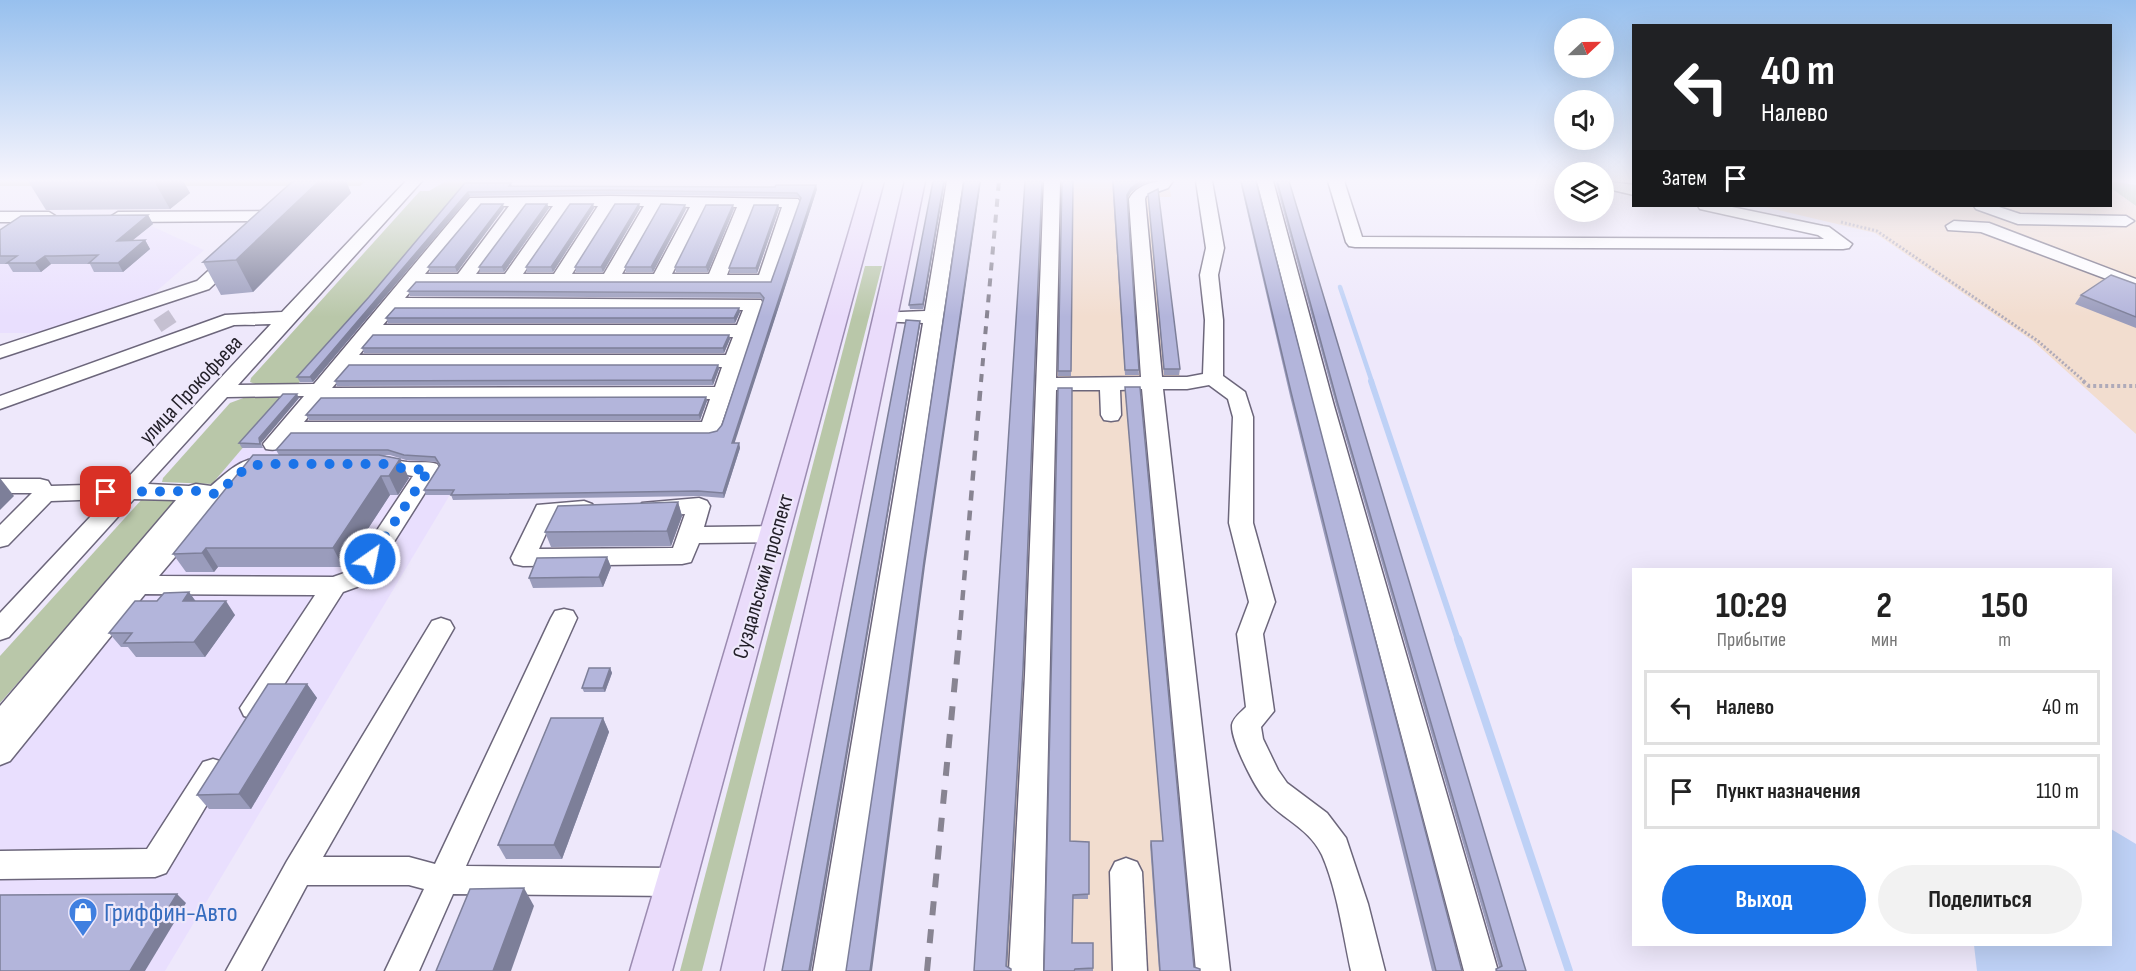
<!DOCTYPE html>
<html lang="ru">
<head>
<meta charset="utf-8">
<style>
	body { margin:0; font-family:"Sofia Sans Condensed",sans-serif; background:#f2f2f2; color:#222; height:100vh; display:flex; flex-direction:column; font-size:22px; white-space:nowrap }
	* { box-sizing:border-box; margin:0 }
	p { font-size:20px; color:#767676 }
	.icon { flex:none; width:33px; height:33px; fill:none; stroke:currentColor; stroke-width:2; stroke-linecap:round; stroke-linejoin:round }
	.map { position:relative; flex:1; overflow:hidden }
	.side { position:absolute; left:1632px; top:568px; width:480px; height:378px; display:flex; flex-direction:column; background:#fff; border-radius:0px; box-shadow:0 6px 24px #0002 }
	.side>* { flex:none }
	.hud { position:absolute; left:1632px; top:24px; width:480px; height:183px; border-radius:0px; box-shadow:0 6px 24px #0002; background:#202124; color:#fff; overflow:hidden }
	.needle { width:39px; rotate:68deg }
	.controls { position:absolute; left:1554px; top:18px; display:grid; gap:12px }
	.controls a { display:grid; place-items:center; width:60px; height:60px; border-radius:50%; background:#fff; box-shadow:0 6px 24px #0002; font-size:30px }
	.pin { position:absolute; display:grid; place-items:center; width:51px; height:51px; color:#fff; margin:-26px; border-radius:12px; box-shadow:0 3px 9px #0006 }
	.me { position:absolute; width:66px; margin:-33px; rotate:33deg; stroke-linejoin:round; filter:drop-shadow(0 0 4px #0008) }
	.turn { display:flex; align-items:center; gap:21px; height:126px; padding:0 30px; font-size:27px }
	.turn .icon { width:78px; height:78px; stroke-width:2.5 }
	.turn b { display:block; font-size:42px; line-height:51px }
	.then { display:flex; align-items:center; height:57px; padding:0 30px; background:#0003; gap:12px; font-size:22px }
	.eta { display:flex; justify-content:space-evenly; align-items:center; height:102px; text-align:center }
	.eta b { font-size:36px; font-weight:700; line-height:42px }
	.cta { display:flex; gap:12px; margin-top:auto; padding:12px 30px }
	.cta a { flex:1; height:69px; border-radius:36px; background:#1a73e8; color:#fff; font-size:24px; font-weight:700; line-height:69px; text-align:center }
	.cta a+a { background:#f2f2f2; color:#222 }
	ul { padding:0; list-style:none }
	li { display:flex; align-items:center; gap:18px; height:75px; margin:0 12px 9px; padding:0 18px; border:3px solid #e0e0e0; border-radius:0px }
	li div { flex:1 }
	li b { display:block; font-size:22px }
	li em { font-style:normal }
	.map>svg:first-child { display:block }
	.built { fill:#e9dffe }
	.industrial { fill:#f2ddcf }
	.green { fill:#b9c7a9 }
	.water { fill:#bed1f6 }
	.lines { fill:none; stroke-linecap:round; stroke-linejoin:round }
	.stream-far2 { stroke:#bed1f6; stroke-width:4.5 }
	.stream-far1 { stroke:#bed1f6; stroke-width:6 }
	.stream { stroke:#bed1f6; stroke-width:8 }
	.minor-tunnel { stroke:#c5c0d1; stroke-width:18; stroke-dasharray:18 9; stroke-linecap:butt }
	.minor-casing { stroke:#6c667b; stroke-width:3 }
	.major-casing { stroke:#9b8bb0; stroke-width:3 }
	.path-far1 { stroke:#afaab9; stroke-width:3; stroke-dasharray:2 2; stroke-linecap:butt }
	.path { stroke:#afaab9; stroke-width:4; stroke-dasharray:3 3; stroke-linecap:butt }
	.minor { fill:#fff; fill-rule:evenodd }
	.major { fill:#eadcfb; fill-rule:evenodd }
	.rail-far2 { stroke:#888492; stroke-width:4; stroke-dasharray:8 8; stroke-linecap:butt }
	.rail-far1 { stroke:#888492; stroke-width:4.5; stroke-dasharray:10 10; stroke-linecap:butt }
	.rail { stroke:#888492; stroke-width:6; stroke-dasharray:14 14; stroke-linecap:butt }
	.wall { fill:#9a9cbc }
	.shaded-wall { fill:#7d7f99 }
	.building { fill:#b3b5db; stroke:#7d7f99; stroke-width:1.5 }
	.route { stroke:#1a73e8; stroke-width:10; stroke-dasharray:0 18 }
	.labels { text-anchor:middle; stroke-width:4.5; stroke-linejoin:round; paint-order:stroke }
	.street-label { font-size:22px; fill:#221f28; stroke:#eee8fb }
	.near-shop-label { font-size:27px; fill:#366cbe; stroke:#eee8fb; text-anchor:start }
</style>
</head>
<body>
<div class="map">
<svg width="2136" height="971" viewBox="0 0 2136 971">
	<rect width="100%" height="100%" fill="#eee8fb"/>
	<!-- built -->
	<g class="built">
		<polygon points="149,225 204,250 152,295 40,333 0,333 0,230 17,226"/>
		<polygon points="242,448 457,450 469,463 165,971 0,971 0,703 193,484 212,484"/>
	</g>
	<!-- industrial -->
	<g class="industrial">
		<polygon points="1025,181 1169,181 1171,197 1158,197 1180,378 1145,377 1199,971 979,971"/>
		<polygon points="2111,188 2136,206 2136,434 2033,341 1875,233 1761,206 2110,206"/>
	</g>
	<!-- green -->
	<g class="green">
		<polygon points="0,181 366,181 360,186 0,186"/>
		<polygon points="446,181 472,181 297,385 258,385 250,382 251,378 420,191 429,191"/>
		<polygon points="2110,181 2136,185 2136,206 2111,188"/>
		<polygon points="865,266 882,266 702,971 680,971"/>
		<polygon points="246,397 286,397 212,484 162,482 163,478 230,403"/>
		<polygon points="183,496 0,703 0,656 143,498"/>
	</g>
	<!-- water -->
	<polygon class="water" points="2111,829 2136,844 2136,971 1977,971 1974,945 2110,945"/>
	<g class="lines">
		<!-- stream-far2 -->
		<polyline class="stream-far2" points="1340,287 1372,382"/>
		<!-- stream-far1 -->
		<polyline class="stream-far1" points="1371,381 1458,640"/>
		<!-- stream -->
		<polyline class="stream" points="1458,639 1569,971"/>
		<!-- minor-tunnel -->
		<polyline class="minor-tunnel" points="161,315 169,327"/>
		<!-- minor casing -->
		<g class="minor-casing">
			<g id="minor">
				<path d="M406,181h16l-184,204 76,-1 156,-186 140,-2 188,3 2,3 -28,82h-355l-12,14 356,2 2,4 -45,130 -8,2h-417c-9,10 -13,16 -27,13l-3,-5 41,-48 -77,1 -79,87 41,2 7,-2 15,2c17,-15 36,-34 61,-27l3,5 -3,5 -19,4 -29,26 -65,77 174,1 17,-6 63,-95 -46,-8 -3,-5 3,-5c15,-4 25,2 40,4 10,1 20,-1 30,2l3,5 -72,114 -25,9 -79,124 -10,3 -10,-3 -4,-8 75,-113 -170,-1 -135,167 -10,4v-59l176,-206 -42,-1 -125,138 -9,3v-27l107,-114 -56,2 -43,44 -8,2v-22l32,-32h-32v-14h40l8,2 3,5 71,-2 149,-160 -37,1 -234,84v-13l225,-81 57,-3zM481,206h28l-51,68h-33zM526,206h27l-48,68h-29zM570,206h28l-44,68h-31zM615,206h29l-40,68h-32zM661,206l29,1 -36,67h-32zM706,207h31l-28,67h-37zM753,207h29l-23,68h-32zM396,310h347l-6,15h-354zM374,337h359l-7,18h-367zM350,367h372l-7,20 -383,1zM710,399l-8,23h-398l18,-22z"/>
				<polygon points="947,181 963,181 847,971 813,971 923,323 878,321 876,317 878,313 925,311"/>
				<path d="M1044,181h16l-4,197 85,-1 -12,-178c8,-15 28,-19 44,-18l-5,7 -22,8 -1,3 17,178h25l16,-3 2,-54 -5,-45 6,-27 -10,-67h16l12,67 -6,27 5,45v56l22,16 8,25v106l22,79 -12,32 11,77 -13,16 2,12 15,31 9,13 40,30 19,25 22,66 17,67h-34c-8,-37 -14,-82 -29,-116 -12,-26 -38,-35 -56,-55 -11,-12 -35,-59 -34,-75 1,-7 9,-13 14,-18l-9,-73 12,-32 -20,-79 4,-106 -5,-18 -19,-14 -22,4h-24l67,582h-34l-54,-582 -22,1 1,25 -3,5 -7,1 -7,-1 -3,-5 -1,-25h-44l-13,581h-34l16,-296z"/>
				<polygon points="1257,181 1273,181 1334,406 1498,971 1464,971 1314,406"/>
				<polygon points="1328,181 1344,181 1362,237 1824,239 1818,235 1700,209 1698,206 1727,206 1823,226 1829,227 1852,244 1849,248 1843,249 1355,247 1349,246 1346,242"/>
				<polygon points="1604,181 1634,185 1634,195 1604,188"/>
				<polygon points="1974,206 1996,206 2020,214 2126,216 2134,221 2126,226 2018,224 1976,209"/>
				<polygon points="278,211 286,216 280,224 274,225 266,221 118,222 110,217 118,212"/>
				<polygon points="0,212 49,212 57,217 49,222 0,222"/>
				<polygon points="1954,221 1989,223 2136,279 2136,290 1981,232 1948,230 1946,226"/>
				<polygon points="234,252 240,253 243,257 209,289 0,358 0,346 197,281 228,253"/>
				<polygon points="699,498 707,501 710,506 704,527 774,526 782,528 786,534 782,540 774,542 699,543 691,562 682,564 523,566 514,564 511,558 537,505 584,501 592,504 596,509 592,514 553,518 539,549 673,548 685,514 650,516 642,513 639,508 642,503"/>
				<polygon points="564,609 573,611 577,618 466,866 675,868 686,872 691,882 686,892 675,896 453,894 419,971 385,971 424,889 409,885 307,885 261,971 226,971 287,861 432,621 441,618 450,621 454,628 323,857 409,857 435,864 551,618 555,611"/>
				<polygon points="213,759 223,762 227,771 166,873 155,877 0,879 0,851 147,849 203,762"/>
				<polygon points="1126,858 1137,862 1142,872 1147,971 1113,971 1110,872 1115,862"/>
			</g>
		</g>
		<!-- major casing -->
		<g class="major-casing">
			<g id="major">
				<polygon points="864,181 884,181 672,971 630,971"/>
				<polygon points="905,181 925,181 763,971 721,971"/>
			</g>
		</g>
		<!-- path-far1 -->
		<polyline class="path-far1" points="1841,222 1877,231 2038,341 2085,382"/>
		<!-- path -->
		<polyline class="path" points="2083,381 2089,386 2136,386"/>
		<!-- minor -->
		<use href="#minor" class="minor"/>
		<!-- major -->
		<use href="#major" class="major"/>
		<!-- rail-far2 -->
		<polyline class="rail-far2" points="981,382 999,181"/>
		<!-- rail-far1 -->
		<polyline class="rail-far1" points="959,640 981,381"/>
		<!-- rail -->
		<polyline class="rail" points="927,971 959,639"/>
	</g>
	<!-- wall -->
	<g class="wall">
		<polygon points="28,181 183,181 190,193 170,209 46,210"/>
		<polygon points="293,181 346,181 351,193 253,292 221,295 203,262"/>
		<polygon points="933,181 945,181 923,309 910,309 909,305"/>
		<polygon points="1062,181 1073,181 1071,376 1058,376"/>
		<polygon points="1112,181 1141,185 1131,192 1127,199 1139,375 1125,375"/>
		<polygon points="1240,181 1256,181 1313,402 1462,971 1432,971 1290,396"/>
		<polygon points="1275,181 1289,181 1526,971 1495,971 1496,969 1499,967 1336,405"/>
		<polygon points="465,183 511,183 512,186 817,189 734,443 739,443 740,448 724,498 699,496 453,500 451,495 426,495 424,490 439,466 437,462 406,460 390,455 279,455 276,450 709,433 717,431 722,425 763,301 761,298 410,296 408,291 771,282 801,201 798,197 610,194 470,196 313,382 300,382 297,377 369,297"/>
		<polygon points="1148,194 1180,369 1179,375 1164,375"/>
		<polygon points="547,204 549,208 504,272 480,272 479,267"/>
		<polygon points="593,204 594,208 553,272 527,272 526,267"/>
		<polygon points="639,204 640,208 603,272 576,272 575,267"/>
		<polygon points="778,205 779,209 757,273 730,273 729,268"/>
		<polygon points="504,208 457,272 430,272 428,267"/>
		<polygon points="686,209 653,272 626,272 625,267"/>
		<polygon points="734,209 708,272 676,272 675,267"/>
		<polygon points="148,215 153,224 132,240 145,240 150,249 123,272 94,272 90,264 51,264 41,272 13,272 8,264 0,264 0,230"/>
		<polygon points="2136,284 2136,328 2075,304 2081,295"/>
		<polygon points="739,308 740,312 735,323 388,323 386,318"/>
		<polygon points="729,335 730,339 724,353 364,353 362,348"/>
		<polygon points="718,365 719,369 713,385 337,386 335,381"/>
		<polygon points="1125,387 1194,967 1200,971 1159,971 1150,845 1151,841 1163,841"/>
		<polygon points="706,397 707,401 700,420 309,420 306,415"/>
		<polygon points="299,398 261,443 263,448 242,448 239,443"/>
		<polygon points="253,455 409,478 398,495 390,495 343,567 218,567 214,572 186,572 173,554"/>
		<polygon points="678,502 682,516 671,546 551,547 545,532"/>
		<polygon points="607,557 611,567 603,587 533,588 529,578"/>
		<polygon points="189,592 195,601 235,615 205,657 136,657 128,647 121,647 109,633 157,601"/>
		<polygon points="610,668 612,673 605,692 584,692 582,688"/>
		<polygon points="307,684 317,698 251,809 209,809 197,795"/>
		<polygon points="603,718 609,732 562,859 506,859 498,845"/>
		<polygon points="1070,841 1089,842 1088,899 1072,899 1072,943 1093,943 1093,971 1044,971"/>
	</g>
	<!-- shaded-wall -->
	<g class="shaded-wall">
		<polygon points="154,181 183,181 190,193 170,209"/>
		<polygon points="319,181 346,181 351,193 253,292 236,260"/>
		<polygon points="944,181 945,181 923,309 923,304"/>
		<polygon points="980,181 981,181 925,566 872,971 870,971 924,561"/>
		<polygon points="1042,181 1023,675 1007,971 1006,966"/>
		<polygon points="1141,181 1155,181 1141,185 1131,192 1127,199 1127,195 1131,188"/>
		<polygon points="816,185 817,189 733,448 732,443"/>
		<polygon points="468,192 470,196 313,382 310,377"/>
		<polygon points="503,204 504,208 457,272 455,267"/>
		<polygon points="547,204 549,208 504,272 502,267"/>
		<polygon points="593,204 594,208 553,272 551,267"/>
		<polygon points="639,204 640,208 603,272 601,267"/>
		<polygon points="685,205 686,209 653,272 651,267"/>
		<polygon points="733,205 734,209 708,272 706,267"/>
		<polygon points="778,205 779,209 757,273 756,268"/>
		<polygon points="148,215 153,224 122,249 117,241"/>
		<polygon points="145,240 150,249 123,272 118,263"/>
		<polygon points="45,256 51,264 41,272 35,263"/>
		<polygon points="739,308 740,312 735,323 734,318"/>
		<polygon points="920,321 920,325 811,971 809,971"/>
		<polygon points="729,335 730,339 724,353 723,348"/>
		<polygon points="718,365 719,369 713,385 712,380"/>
		<polygon points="297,394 299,398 261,443 263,448 259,438"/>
		<polygon points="706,397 707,401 700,420 699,415"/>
		<polygon points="739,443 740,448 724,498 723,493"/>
		<polygon points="400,459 409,478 398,495 389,476"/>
		<polygon points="381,476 390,495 343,567 333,548"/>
		<polygon points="0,478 14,496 0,510"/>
		<polygon points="678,502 682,516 671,546 667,531"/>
		<polygon points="206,548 218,567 214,572 202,553"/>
		<polygon points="607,557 611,567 603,587 599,577"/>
		<polygon points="189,592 200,607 183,601"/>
		<polygon points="226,601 235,615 205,657 194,642"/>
		<polygon points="610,668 612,673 605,692 603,688"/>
		<polygon points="307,684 317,698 251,809 239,794"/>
		<polygon points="603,718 609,732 562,859 554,845"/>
		<polygon points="524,888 534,906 511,971 493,971"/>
		<polygon points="177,894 186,903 145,971 130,971"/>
	</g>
	<!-- building -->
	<g class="building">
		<polygon points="293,181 319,181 236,260 203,262"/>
		<polygon points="933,181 944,181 923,304 909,305"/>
		<polygon points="964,181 980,181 924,561 870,971 846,971"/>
		<polygon points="1025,181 1042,181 1023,670 1006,966 1011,969 1011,971 974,971"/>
		<polygon points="1062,181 1073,181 1071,371 1058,371"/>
		<polygon points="1113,181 1141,181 1131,188 1127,195 1139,370 1125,370"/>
		<polygon points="1241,181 1256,181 1313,402 1462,971 1436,971 1291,392"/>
		<polygon points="1277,181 1289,181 1526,971 1497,971 1496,969 1502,966 1337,401"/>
		<polygon points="465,183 511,183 509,186 775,187 776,185 816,185 732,443 739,443 723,493 698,491 451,495 454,490 424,490 440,465 435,457 404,455 388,450 276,450 291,433 709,433 717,431 722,425 764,298 760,293 408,291 416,282 771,282 801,198 797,193 609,190 468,192 310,377 297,377 369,297"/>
		<polygon points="1158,189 1180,369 1164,369 1148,194"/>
		<polygon points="481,204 503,204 455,267 428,267"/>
		<polygon points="526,204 547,204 502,267 479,267"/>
		<polygon points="570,204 593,204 551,267 526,267"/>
		<polygon points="615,204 639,204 601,267 575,267"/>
		<polygon points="661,204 685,205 651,267 625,267"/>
		<polygon points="706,205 733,205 706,267 675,267"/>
		<polygon points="754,205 778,205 756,268 729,268"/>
		<polygon points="148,215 117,241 145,240 118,263 89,263 98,255 53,256 45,256 35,263 7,263 17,256 0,256 0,230 21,216"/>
		<polygon points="2111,275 2136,284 2136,317 2081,295"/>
		<polygon points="395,308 739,308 734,318 386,318"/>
		<polygon points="906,320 920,321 809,971 782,971"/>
		<polygon points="373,335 729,335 723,348 362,348"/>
		<polygon points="349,365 718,365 712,380 335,381"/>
		<polygon points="1125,387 1140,387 1194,967 1200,969 1200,971 1160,971 1151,841 1163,841"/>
		<polygon points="1058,388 1072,388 1070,841 1089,842 1089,894 1073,895 1072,943 1093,943 1093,968 1075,969 1074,971 1044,971"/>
		<polygon points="283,394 297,394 259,438 260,444 239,443"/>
		<polygon points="706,397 699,415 306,415 321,398"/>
		<polygon points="253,455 379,455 400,459 389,476 381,476 333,548 206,548 202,553 173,554"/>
		<polygon points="678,502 667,531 545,532 558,506"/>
		<polygon points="607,557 599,577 529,578 537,558"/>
		<polygon points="189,592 183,601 226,601 194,642 124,643 132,633 109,633 135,601 157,601 164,593"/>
		<polygon points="589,668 610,668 603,688 582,688"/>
		<polygon points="268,684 307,684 239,794 197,795"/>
		<polygon points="551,718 603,718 554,845 498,845"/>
		<polygon points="524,888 493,971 436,971 470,889"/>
		<polygon points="177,894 130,971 0,971 0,895"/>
	</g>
	<!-- sky -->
	<linearGradient id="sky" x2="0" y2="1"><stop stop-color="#97c0ee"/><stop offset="0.57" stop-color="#f7f5fd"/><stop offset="1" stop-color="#f7f5fd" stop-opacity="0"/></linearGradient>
	<rect width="2136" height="317" fill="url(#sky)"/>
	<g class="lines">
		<!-- route -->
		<polyline class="route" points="106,492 196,491 216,494 246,468 261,464 390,464 404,469 429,470 370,559"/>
	</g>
	<!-- icons -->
	<defs>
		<g id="shop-pin" transform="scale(1.5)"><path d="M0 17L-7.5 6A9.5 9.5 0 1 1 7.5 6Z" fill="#3f7fe0" stroke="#eee8fb"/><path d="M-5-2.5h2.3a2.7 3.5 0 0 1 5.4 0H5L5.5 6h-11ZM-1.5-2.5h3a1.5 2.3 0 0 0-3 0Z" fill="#fff"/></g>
	</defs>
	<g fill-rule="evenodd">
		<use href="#shop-pin" x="83" y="912"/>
	</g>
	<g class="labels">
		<!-- street labels -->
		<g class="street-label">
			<text transform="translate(190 389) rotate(-47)" y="8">улица Прокофьева</text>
			<text transform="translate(762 576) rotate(-74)" y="8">Суздальский проспект</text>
		</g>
		<!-- near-shop labels -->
		<g class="near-shop-label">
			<text x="104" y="921">Гриффин-Авто</text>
		</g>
	</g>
</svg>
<div class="controls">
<a><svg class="needle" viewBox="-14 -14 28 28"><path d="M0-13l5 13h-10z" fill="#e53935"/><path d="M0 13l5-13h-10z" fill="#767676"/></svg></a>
<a><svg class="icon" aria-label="sound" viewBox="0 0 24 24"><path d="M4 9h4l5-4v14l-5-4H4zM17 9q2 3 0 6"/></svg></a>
<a><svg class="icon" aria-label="layers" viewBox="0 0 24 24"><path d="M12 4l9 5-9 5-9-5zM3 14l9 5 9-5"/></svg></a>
</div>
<div class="pin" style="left:106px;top:492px;background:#d93025"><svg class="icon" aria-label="arrive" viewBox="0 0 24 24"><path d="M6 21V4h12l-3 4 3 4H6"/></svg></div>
<svg class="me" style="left:370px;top:559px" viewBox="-20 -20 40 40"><circle r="17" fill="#1a73e8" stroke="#fff" stroke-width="3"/><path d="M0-11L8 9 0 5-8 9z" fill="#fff"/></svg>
<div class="hud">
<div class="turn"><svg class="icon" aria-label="left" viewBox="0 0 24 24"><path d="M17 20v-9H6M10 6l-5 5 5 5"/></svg><div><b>40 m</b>Налево</div></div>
<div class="then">Затем<svg class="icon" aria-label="arrive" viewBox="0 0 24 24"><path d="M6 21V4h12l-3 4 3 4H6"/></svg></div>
</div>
<section class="side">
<div class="eta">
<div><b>10:29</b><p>Прибытие</p></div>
<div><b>2</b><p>мин</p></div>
<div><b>150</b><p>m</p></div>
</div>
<ul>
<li><svg class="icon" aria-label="left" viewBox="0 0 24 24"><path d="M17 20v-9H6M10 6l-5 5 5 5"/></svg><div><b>Налево</b></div><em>40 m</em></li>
<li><svg class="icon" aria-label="arrive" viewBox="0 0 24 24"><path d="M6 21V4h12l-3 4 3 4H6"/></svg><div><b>Пункт назначения</b></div><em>110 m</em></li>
</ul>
<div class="cta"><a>Выход</a><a>Поделиться</a></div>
</section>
</div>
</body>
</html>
